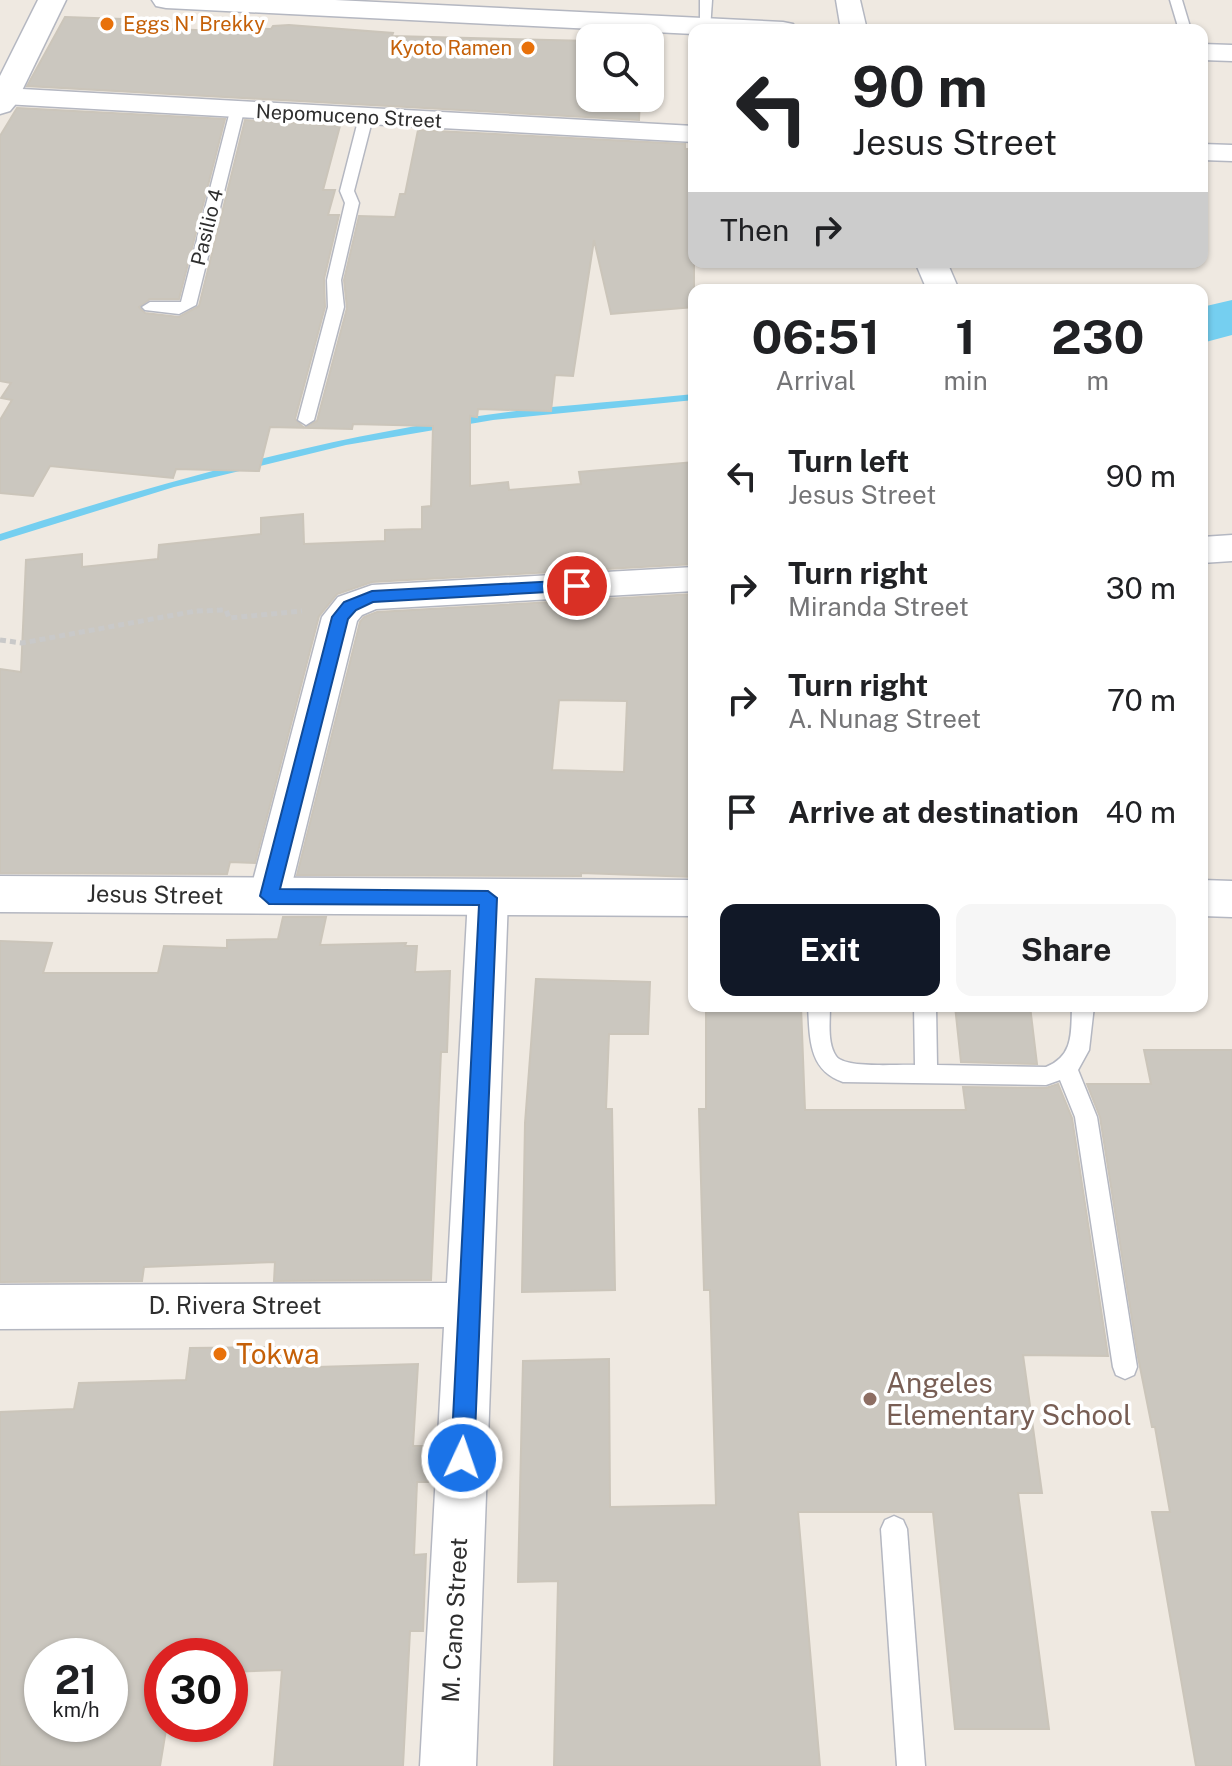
<!DOCTYPE html>
<html lang="en">
<head>
<meta charset="utf-8">
<style>
	body { margin:0; font-family:"Public Sans",sans-serif; background:#f6f6f6; color:#202124; height:100vh; display:flex; flex-direction:column; font-size:30px; white-space:nowrap }
	* { box-sizing:border-box; margin:0 }
	p { font-size:26px; color:#757577 }
	.icon { flex:none; width:44px; height:44px; fill:none; stroke:currentColor; stroke-width:2; stroke-linecap:round; stroke-linejoin:round }
	.map { position:relative; flex:1; overflow:hidden }
	.panel { position:absolute; left:688px; top:284px; width:520px; height:728px; display:flex; flex-direction:column; background:#fff; border-radius:16px; box-shadow:0 2px 6px #0004 }
	.panel>* { flex:none }
	.hud { position:absolute; left:688px; top:24px; width:520px; height:244px; border-radius:16px; box-shadow:0 2px 6px #0004; background:#fff; color:#202124; overflow:hidden }
	.controls { position:absolute; left:576px; top:24px; display:grid; gap:16px }
	.controls a { display:grid; place-items:center; width:88px; height:88px; border-radius:16px; background:#fff; box-shadow:0 2px 6px #0004; font-size:40px }
	.speed { position:absolute; left:24px; top:1638px; display:flex; gap:16px; font-size:40px; font-weight:700; text-align:center }
	.speed>* { display:grid; place-content:center; width:104px; height:104px; border-radius:50%; background:#fff; box-shadow:0 2px 6px #0004; line-height:1 }
	.speed small { font-size:20px; font-weight:400 }
	.speed .limit { border:12px solid #d22; background:#fff; color:#111 }
	.pin { position:absolute; display:grid; place-items:center; width:68px; height:68px; color:#fff; margin:-34px; border:4px solid #fff; border-radius:50%; box-shadow:0 2px 8px #0007 }
	.me { position:absolute; width:88px; margin:-44px; rotate:3deg; stroke-linejoin:round; filter:drop-shadow(0 0 6px #0008) }
	.turn { display:flex; align-items:center; gap:28px; height:168px; padding:0 32px; font-size:36px }
	.turn .icon { width:104px; height:104px; stroke-width:2.5 }
	.turn b { display:block; font-size:56px; line-height:68px }
	.then { display:flex; align-items:center; height:76px; padding:0 32px; background:#0003; gap:16px; font-size:30px }
	.eta { display:flex; justify-content:space-evenly; align-items:center; height:136px; text-align:center }
	.eta b { font-size:48px; font-weight:700; line-height:56px }
	.primary-button { display:flex; gap:16px; margin-top:auto; padding:16px 32px }
	.primary-button a { flex:1; height:92px; border-radius:16px; background:#111827; color:#fff; font-size:32px; font-weight:700; line-height:92px; text-align:center }
	.primary-button a+a { background:#f6f6f6; color:#202124 }
	ul { padding:0; list-style:none }
	li { display:flex; align-items:center; gap:24px; height:112px; padding:0 32px }
	li div { flex:1 }
	li b { display:block; font-size:30px }
	li em { font-style:normal }
	.map>svg:first-child { display:block }
	.lines { fill:none; stroke-linecap:round; stroke-linejoin:round }
	.stream { fill:#75cff0; fill-rule:evenodd }
	.river { fill:#75cff0; fill-rule:evenodd }
	.building { fill:#cbc7bf; stroke:#cbc5ba; stroke-width:2; fill-rule:evenodd }
	.service-casing { stroke:#b4b7c1; stroke-width:3 }
	.minor-casing { stroke:#b4b7c1; stroke-width:3 }
	.tertiary-casing { stroke:#b4b7c1; stroke-width:3 }
	.secondary-casing { stroke:#b4b7c1; stroke-width:3 }
	.path { stroke:#c9c9c9; stroke-width:5; stroke-dasharray:6 4; stroke-linecap:butt }
	.service { fill:#fff; fill-rule:evenodd }
	.minor { fill:#fff; fill-rule:evenodd }
	.tertiary { fill:#fff; fill-rule:evenodd }
	.secondary { fill:#fff; fill-rule:evenodd }
	.route { fill:#1a73e8; stroke:#114b97; stroke-width:2 }
	.food-dot { fill:#e8710a; stroke:#fff; stroke-width:3 }
	.education-dot { fill:#8d6e63; stroke:#fff; stroke-width:3 }
	.labels { text-anchor:middle; stroke-width:7; stroke-linejoin:round; paint-order:stroke }
	.far-food-label { font-size:20px; fill:#c56008; stroke:#fff; text-anchor:start }
	.far-street-label { font-size:20px; fill:#2e2e2e; stroke:#fff }
	.street-label { font-size:24px; fill:#2e2e2e; stroke:#fff }
	.near-food-label { font-size:28px; fill:#c56008; stroke:#fff; text-anchor:start }
	.near-education-label { font-size:28px; fill:#785e54; stroke:#fff; text-anchor:start }
</style>
</head>
<body>
<div class="map">
<svg width="1232" height="1766" viewBox="0 0 1232 1766">
	<rect width="100%" height="100%" fill="#efe9e1"/>
	<g class="lines">
		<!-- stream -->
		<path class="stream" d="M694,394v6l-201,20 -147,25 -172,42 -174,54v-7c152,-49 306,-92 465,-116 76,-12 153,-16 229,-24z"/>
		<!-- river -->
		<polygon class="river" points="1232,300 1232,335 1202,343 1202,307"/>
	</g>
	<!-- building -->
	<g class="building">
		<polygon points="65,17 122,19 119,26 233,32 235,28 271,29 273,26 289,25 393,33 392,36 590,41 590,98 640,98 639,120 27,86"/>
		<polygon points="17,108 225,119 179,299 150,299 139,307 145,313 179,317 199,306 245,120 340,126 323,190 335,190 328,215 339,215 324,279 325,307 295,419 304,428 317,421 347,308 344,280 359,216 395,217 400,194 405,194 418,130 685,144 685,149 694,149 694,307 611,314 594,240 573,376 555,375 551,411 478,409 477,417 470,416 470,486 508,482 509,490 581,484 579,472 694,462 694,564 372,582 337,594 319,616 255,863 230,862 227,874 0,873 0,669 21,672 26,560 82,554 82,567 158,559 159,545 261,534 261,518 303,514 304,544 385,541 385,530 422,529 422,507 431,506 433,426 353,424 352,429 270,427 259,471 176,469 173,478 50,466 33,496 0,493 0,420 12,400 1,398 11,383 0,381 0,136"/>
		<path d="M694,594v283l-113,-4v3l-284,-1 63,-253 4,-5 13,-5zM559,700l68,1 -3,71 -72,-2z"/>
		<polygon points="283,917 326,917 320,945 406,943 405,946 417,946 415,972 450,971 447,1052 441,1052 431,1280 274,1281 275,1262 144,1267 142,1281 0,1282 0,941 52,943 43,973 158,973 164,946 227,948 227,940 278,939"/>
		<polygon points="536,979 650,982 648,1034 609,1034 606,1109 612,1109 615,1290 522,1292 525,1123"/>
		<polygon points="706,1006 801,1006 805,1110 966,1110 963,1087 1046,1088 1058,1084 1072,1118 1108,1356 1023,1355 1042,1493 1018,1493 1049,1729 955,1729 933,1512 798,1512 820,1766 554,1766 558,1581 518,1582 523,1361 609,1359 610,1507 716,1505 710,1290 704,1290 699,1109 706,1109"/>
		<polygon points="955,1006 1030,1006 1037,1064 961,1062"/>
		<polygon points="1144,1050 1232,1050 1232,1766 1196,1766 1152,1512 1170,1512 1155,1427 1152,1427 1138,1357 1100,1117 1087,1084 1151,1084"/>
		<path d="M284,1347l-2,21 136,-4 -5,82h17l-2,36h-11l-3,73 12,-1 -3,77h-13l-7,135h-129l8,-96 -52,2v-16h-68v68h5l-7,42h-160v-354l74,-3 5,-26 107,-3 4,-32zM110,1651v73h-68v-72z"/>
	</g>
	<g class="lines">
		<!-- service casing -->
		<g class="service-casing">
			<g id="service">
				<polygon points="700,0 712,0 710,30 700,27"/>
				<polygon points="1170,0 1182,0 1191,30 1179,30"/>
				<polygon points="237,107 244,111 196,305 179,314 145,310 142,307 150,302 181,302 230,111"/>
				<polygon points="366,113 373,117 354,191 359,203 341,280 344,307 314,420 306,425 298,420 328,307 327,280 345,203 340,191 359,117"/>
				<path d="M808,1006h22c0,15 -3,37 6,50 9,13 62,8 79,9l-1,-59h22l1,59 109,2c28,-11 25,-35 26,-61h22l-5,44 -11,20 19,47 40,250 -3,8 -9,4 -9,-4 -3,-8 -38,-250 -15,-37 -14,5 -203,-3c-35,-12 -33,-44 -35,-76z"/>
				<polygon points="894,1516 903,1520 907,1529 925,1766 897,1766 881,1529 885,1520"/>
			</g>
		</g>
		<!-- minor casing -->
		<g class="minor-casing">
			<g id="minor">
				<polygon points="836,0 860,0 867,30 841,30"/>
				<polygon points="4,88 694,126 694,142 4,104 0,103 0,89"/>
				<polygon points="1202,144 1232,145 1232,161 1202,160"/>
				<polygon points="694,567 694,591 376,609 362,615 357,621 289,896 283,907 269,912 255,907 249,896 322,617 338,597 372,585"/>
				<polygon points="488,882 502,887 508,898 476,1766 420,1766 444,1327 0,1329 0,1285 447,1283 468,898 474,887"/>
			</g>
		</g>
		<!-- tertiary casing -->
		<g class="tertiary-casing">
			<g id="tertiary">
				<polygon points="38,0 66,0 15,105 10,111 0,114 0,76"/>
				<polygon points="0,876 694,880 694,916 0,912"/>
				<polygon points="1202,880 1232,881 1232,917 1202,916"/>
			</g>
		</g>
		<!-- secondary casing -->
		<g class="secondary-casing">
			<g id="secondary">
				<polygon points="152,0 335,0 783,22 793,24 797,30 694,30 694,34 166,8 156,6"/>
				<polygon points="1202,44 1232,45 1232,61 1202,60"/>
				<polygon points="915,262 947,262 959,290 927,290"/>
				<polygon points="1232,535 1232,561 1202,563 1202,537"/>
			</g>
		</g>
		<!-- path -->
		<polyline class="path" points="0,640 22,643 196,611 226,610 229,618 302,611"/>
		<!-- service -->
		<use href="#service" class="service"/>
		<!-- minor -->
		<use href="#minor" class="minor"/>
		<!-- tertiary -->
		<use href="#tertiary" class="tertiary"/>
		<!-- secondary -->
		<use href="#secondary" class="secondary"/>
	</g>
	<!-- route -->
	<polygon class="route" points="577,580 582,582 582,590 373,602 356,610 348,619 280,889 488,891 497,898 474,1458 470,1466 462,1470 454,1466 451,1458 479,905 269,904 260,896 332,617 344,602 372,591"/>
	<!-- markers -->
	<g class="food-dot">
		<circle cx="107" cy="24" r="8"/>
		<circle cx="528" cy="48" r="8"/>
		<circle cx="220" cy="1354" r="8"/>
	</g>
	<circle class="education-dot" cx="870" cy="1399" r="8"/>
	<g class="labels">
		<!-- far-food labels -->
		<g class="far-food-label">
			<text x="123" y="31">Eggs N' Brekky</text>
			<text x="512" y="55" text-anchor="end">Kyoto Ramen</text>
		</g>
		<!-- far-street labels -->
		<g class="far-street-label">
			<text transform="translate(349 116) rotate(3)" y="7">Nepomuceno Street</text>
			<text transform="translate(207 227) rotate(-76)" y="7">Pasilio 4</text>
		</g>
		<!-- street labels -->
		<g class="street-label">
			<text transform="translate(155 895) rotate(1)" y="8">Jesus Street</text>
			<text x="235" y="1314">D. Rivera Street</text>
			<text transform="translate(455 1620) rotate(-87)" y="8">M. Cano Street</text>
		</g>
		<!-- near-food labels -->
		<g class="near-food-label">
			<text x="236" y="1364">Tokwa</text>
		</g>
		<!-- near-education labels -->
		<g class="near-education-label">
			<text x="886" y="1393">Angeles<tspan x="886" dy="32">Elementary School</tspan></text>
		</g>
	</g>
</svg>
<div class="controls">
<a><svg class="icon" aria-label="search" viewBox="0 0 24 24"><circle cx="10" cy="10" r="6"/><path d="M15 15l6 6"/></svg></a>
</div>
<div class="speed"><div>21<small>km/h</small></div><div class="limit">30</div></div>
<div class="pin" style="left:577px;top:586px;background:#d93025"><svg class="icon" aria-label="arrive" viewBox="0 0 24 24"><path d="M6 21V4h12l-3 4 3 4H6"/></svg></div>
<svg class="me" style="left:462px;top:1458px" viewBox="-20 -20 40 40"><circle r="17" fill="#1a73e8" stroke="#fff" stroke-width="3"/><path d="M0-11L8 9 0 5-8 9z" fill="#fff"/></svg>
<div class="hud">
<div class="turn"><svg class="icon" aria-label="left" viewBox="0 0 24 24"><path d="M17 20v-9H6M10 6l-5 5 5 5"/></svg><div><b>90 m</b>Jesus Street</div></div>
<div class="then">Then<svg class="icon" aria-label="right" viewBox="0 0 24 24"><path d="M7 20v-9h11M14 6l5 5-5 5"/></svg></div>
</div>
<section class="panel">
<div class="eta">
<div><b>06:51</b><p>Arrival</p></div>
<div><b>1</b><p>min</p></div>
<div><b>230</b><p>m</p></div>
</div>
<ul>
<li><svg class="icon" aria-label="left" viewBox="0 0 24 24"><path d="M17 20v-9H6M10 6l-5 5 5 5"/></svg><div><b>Turn left</b><p>Jesus Street</p></div><em>90 m</em></li>
<li><svg class="icon" aria-label="right" viewBox="0 0 24 24"><path d="M7 20v-9h11M14 6l5 5-5 5"/></svg><div><b>Turn right</b><p>Miranda Street</p></div><em>30 m</em></li>
<li><svg class="icon" aria-label="right" viewBox="0 0 24 24"><path d="M7 20v-9h11M14 6l5 5-5 5"/></svg><div><b>Turn right</b><p>A. Nunag Street</p></div><em>70 m</em></li>
<li><svg class="icon" aria-label="arrive" viewBox="0 0 24 24"><path d="M6 21V4h12l-3 4 3 4H6"/></svg><div><b>Arrive at destination</b></div><em>40 m</em></li>
</ul>
<div class="primary-button"><a>Exit</a><a>Share</a></div>
</section>
</div>
</body>
</html>
